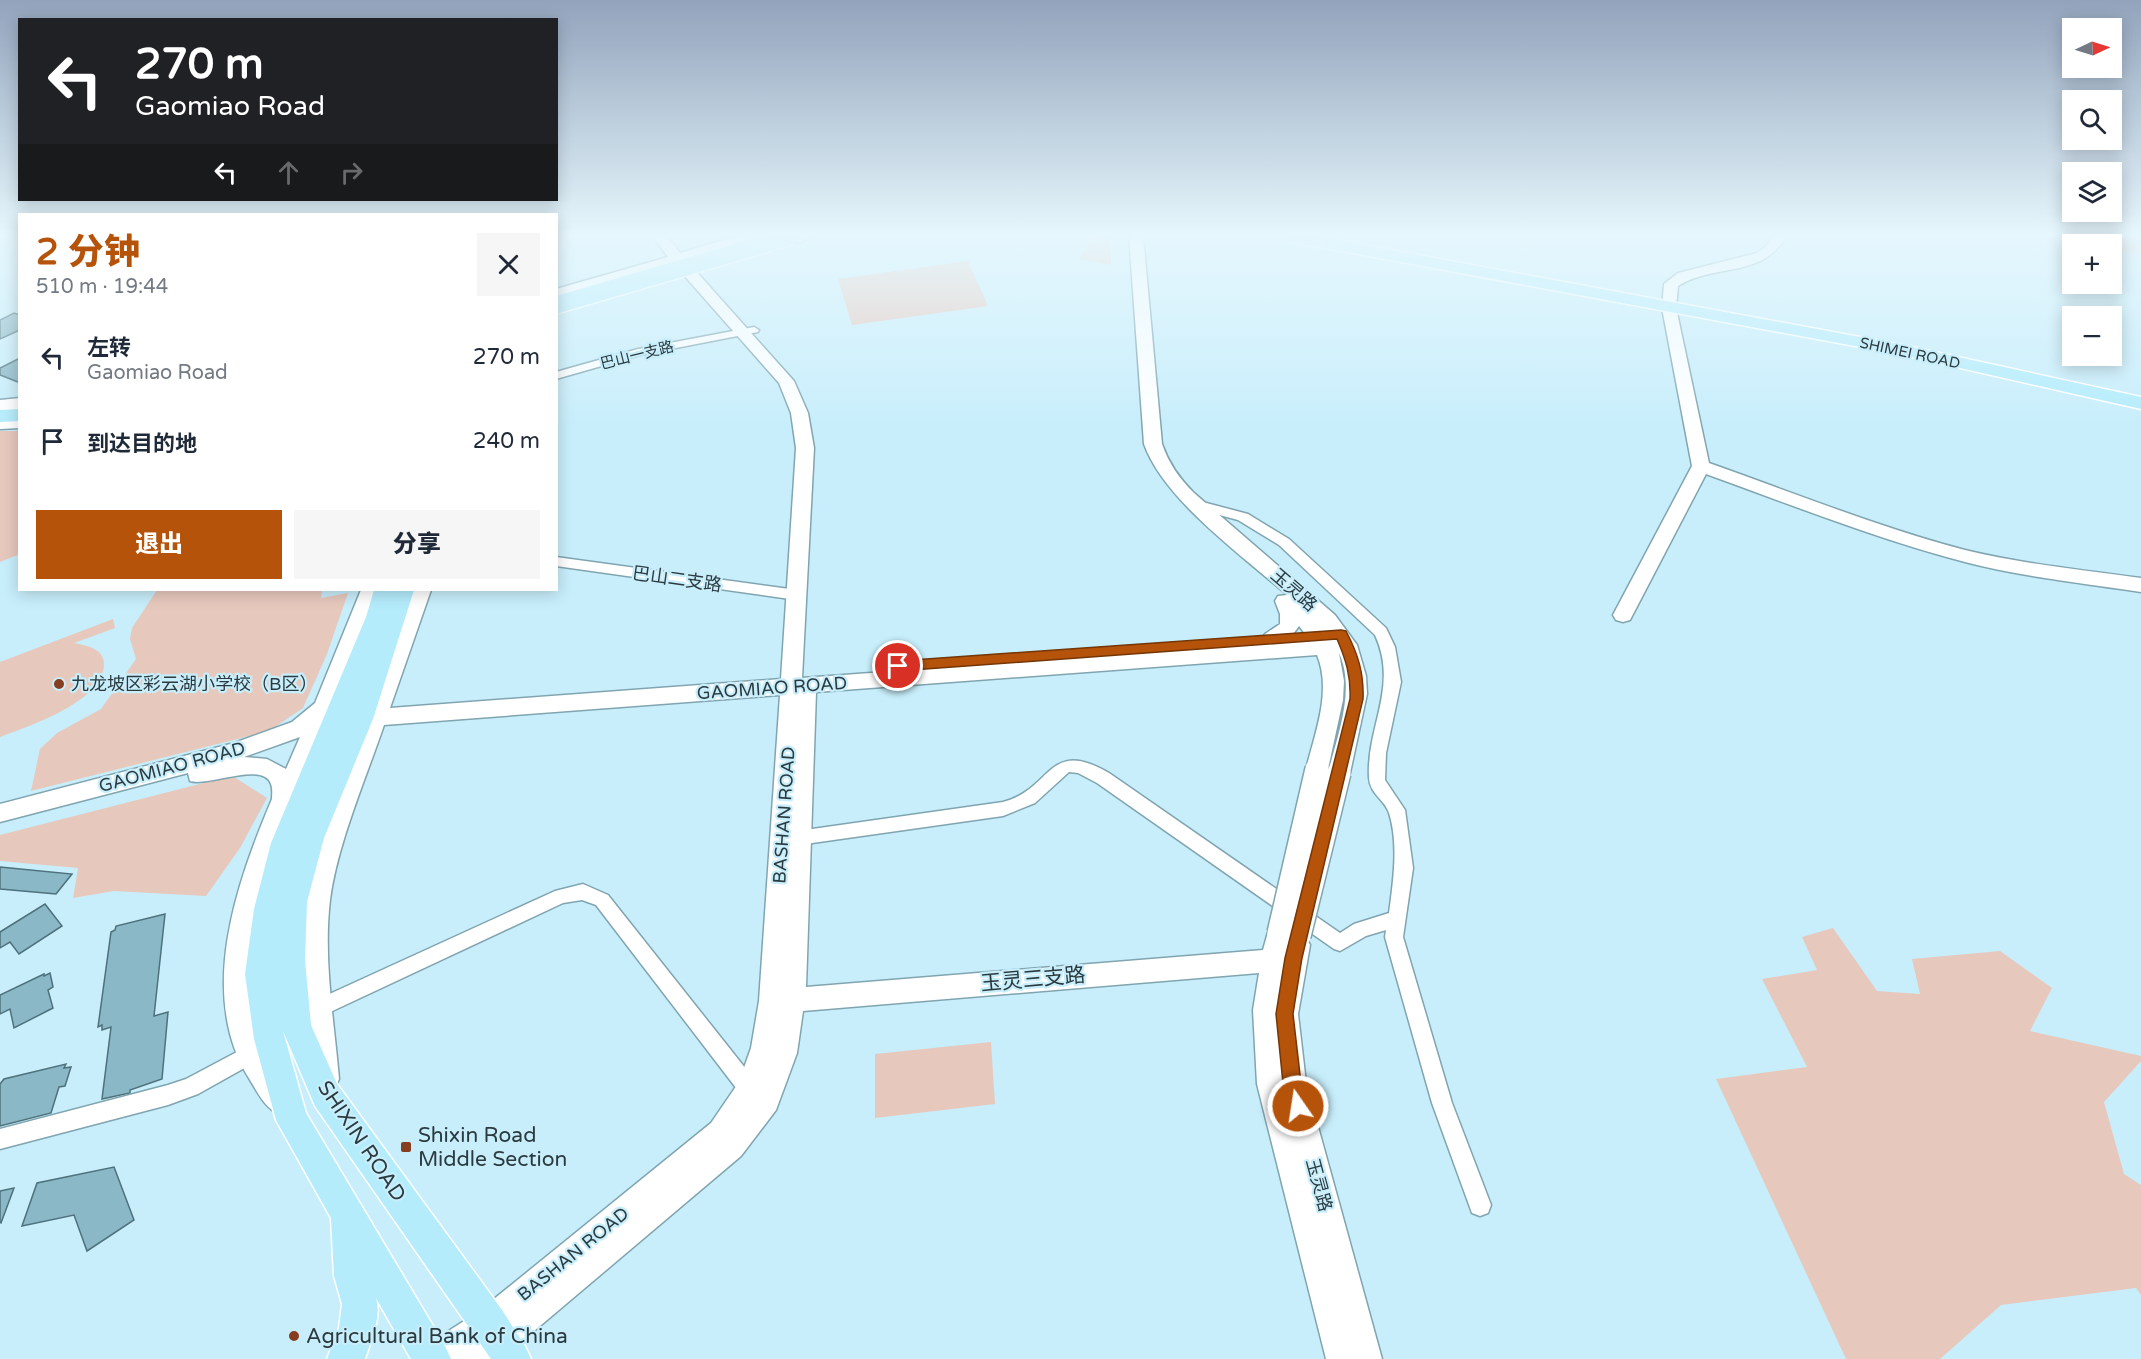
<!DOCTYPE html>
<html lang="zh">
<head>
<meta charset="utf-8">
<style>
	body { margin:0; font-family:"Varela Round","Noto Sans SC",sans-serif; background:#f6f6f7; color:#1f2937; height:100vh; display:flex; flex-direction:column; font-size:22px; white-space:nowrap }
	* { box-sizing:border-box; margin:0 }
	p { font-size:20px; color:#747a83 }
	.icon { flex:none; width:33px; height:33px; fill:none; stroke:currentColor; stroke-width:2; stroke-linecap:round; stroke-linejoin:round }
	.map { position:relative; flex:1; overflow:hidden }
	.details { position:absolute; left:18px; top:213px; width:540px; height:378px; display:flex; flex-direction:column; background:#fff; border-radius:0px; box-shadow:0 3px 15px #0003 }
	.details>* { flex:none }
	.guide { position:absolute; left:18px; top:18px; width:540px; height:183px; border-radius:0px; box-shadow:0 3px 15px #0003; background:#202124; color:#fff; overflow:hidden }
	.needle { width:39px; rotate:86deg }
	.buttons { position:absolute; left:2062px; top:18px; display:grid; gap:12px }
	.buttons a { display:grid; place-items:center; width:60px; height:60px; border-radius:0px; background:#fff; box-shadow:0 3px 15px #0003; font-size:30px }
	.pin { position:absolute; display:grid; place-items:center; width:51px; height:51px; color:#fff; margin:-26px; border:3px solid #fff; border-radius:50%; box-shadow:0 2px 6px #0007 }
	.me { position:absolute; width:66px; margin:-33px; rotate:347deg; stroke-linejoin:round; filter:drop-shadow(0 0 4px #0008) }
	.turn { display:flex; align-items:center; gap:21px; height:126px; padding:0 18px; font-size:27px }
	.turn .icon { width:78px; height:78px; stroke-width:2.5 }
	.turn b { display:block; font-size:42px; line-height:51px }
	.lanes { display:flex; align-items:center; height:57px; padding:0 18px; background:#0003; justify-content:center; gap:30px; direction:ltr }
	.lanes .off { opacity:.35 }
	.round { display:grid; place-items:center; flex:none; width:63px; height:63px; border-radius:0px; background:#f6f6f7 }
	.overview { display:flex; align-items:center; justify-content:space-between; height:102px; padding:0 18px }
	h1 { font-size:36px; font-weight:800; line-height:45px; color:#b45309 }
	.cta { display:flex; gap:12px; margin-top:auto; padding:12px 18px }
	.cta a { flex:1; height:69px; border-radius:0px; background:#b45309; color:#fff; font-size:24px; font-weight:800; line-height:69px; text-align:center }
	.cta a+a { background:#f6f6f7; color:#1f2937 }
	ul { padding:0; list-style:none }
	li { display:flex; align-items:center; gap:18px; height:84px; padding:0 18px }
	li div { flex:1 }
	li b { display:block; font-size:22px }
	li em { font-style:normal }
	.map>svg:first-child { display:block }
	.green { fill:#e7c8bd }
	.building { fill:#8ab8c7; stroke:#4e717c; stroke-width:1.5 }
	.lines { fill:none; stroke-linecap:round; stroke-linejoin:round }
	.street-casing { stroke:#80a5b0; stroke-width:3 }
	.secondary-casing { stroke:#80a5b0; stroke-width:3 }
	.primary-casing { stroke:#fff; stroke-width:3 }
	.street { fill:#fff; fill-rule:evenodd }
	.secondary { fill:#fff; fill-rule:evenodd }
	.primary { fill:#b4ecfc; fill-rule:evenodd }
	.secondary-bridge-casing { stroke:#80a5b0; stroke-width:26; stroke-linecap:butt }
	.primary-bridge-casing { stroke:#fff; stroke-width:20; stroke-linecap:butt }
	.secondary-bridge { stroke:#fff; stroke-width:23 }
	.primary-bridge { stroke:#b4ecfc; stroke-width:17 }
	.route { fill:#b45309; stroke:#753606; stroke-width:1.5 }
	.poi-dot { fill:#863d20; stroke:#c8eefb; stroke-width:2 }
	.labels { text-anchor:middle; stroke-width:4.5; stroke-linejoin:round; paint-order:stroke }
	.far-street-label { font-size:15px; fill:#2b3a3f; stroke:#c8eefb }
	.street-label { font-size:18px; fill:#2b3a3f; stroke:#c8eefb }
	.poi-label { font-size:18px; fill:#2b3a3f; stroke:#c8eefb; text-anchor:start }
	.near-street-label { font-size:21px; fill:#2b3a3f; stroke:#c8eefb }
	.near-poi-label { font-size:21px; fill:#2b3a3f; stroke:#c8eefb; text-anchor:start }
</style>
</head>
<body>
<div class="map">
<svg width="2141" height="1359" viewBox="0 0 2141 1359">
	<rect width="100%" height="100%" fill="#c8eefb"/>
	<!-- green -->
	<g class="green">
		<polygon points="1093,236 1110,236 1111,265 1079,259"/>
		<polygon points="2050,236 2141,236 2141,254 2112,249 2112,244 2091,244"/>
		<polygon points="968,261 988,306 852,325 838,279"/>
		<polygon points="0,431 19,431 20,554 0,562"/>
		<polygon points="157,590 322,590 321,598 348,593 327,654 303,708 269,731 31,791 40,749 57,733 101,709 136,659 130,639 132,628"/>
		<path d="M113,619l2,9 -41,15c13,3 31,5 30,23 -4,37 -75,60 -104,71v-75z"/>
		<polygon points="227,777 234,777 267,798 240,848 206,896 114,891 73,898 78,868 0,861 0,835"/>
		<polygon points="1833,928 1877,991 1920,994 1912,959 2000,951 2052,988 2030,1031 2141,1056 2141,1061 2104,1102 2124,1174 2141,1185 2141,1295 2136,1288 2001,1305 1940,1359 1846,1359 1716,1079 1807,1067 1762,979 1817,970 1802,937"/>
		<polygon points="991,1042 995,1104 875,1118 875,1054"/>
	</g>
	<!-- building -->
	<g class="building">
		<polygon points="14,313 20,315 20,330 0,339 0,320"/>
		<polygon points="20,358 20,383 0,375 0,368"/>
		<polygon points="0,867 72,874 56,894 0,889"/>
		<polygon points="45,904 62,926 19,954 10,942 0,948 0,932"/>
		<polygon points="165,914 154,1016 168,1012 162,1079 130,1090 130,1093 102,1099 111,1027 102,1030 102,1025 98,1027 111,932 115,930 116,926"/>
		<polygon points="50,973 53,987 48,990 53,1008 14,1028 10,1009 0,1014 0,995 44,974 44,976"/>
		<polygon points="66,1064 64,1068 71,1067 65,1086 59,1087 51,1113 0,1126 0,1084 4,1079"/>
		<polygon points="114,1167 134,1220 87,1251 74,1215 22,1226 37,1183"/>
		<polygon points="14,1188 1,1223 0,1222 0,1191"/>
	</g>
	<g class="lines">
		<!-- street casing -->
		<g class="street-casing">
			<g id="street">
				<polygon points="754,327 759,330 758,332 640,355 556,379 556,372 638,349"/>
				<path d="M1195,500l53,14 41,25 97,89 9,19 6,35 -15,71 -1,27 20,30 8,58 -10,69 49,166 39,102 -3,8 -8,3 -8,-3 -40,-110 -47,-166 1,-7 -20,6 -26,15 -6,-2 -237,-166 -19,-10 -9,-1 -34,31 -32,13 -212,30 -6,-2 -2,-5 2,-5 6,-2 212,-30c50,-13 44,-65 106,-29l231,160 14,-9 35,-11c4,-30 10,-69 0,-100 -4,-13 -19,-19 -20,-35 -3,-51 30,-91 6,-143l-96,-90 -41,-25 -48,-13 -1,-3 1,-3z"/>
				<polygon points="556,557 797,590 804,595 797,600 556,566"/>
				<polygon points="583,884 608,895 757,1083 760,1090 757,1097 750,1100 743,1097 596,905 582,900 563,903 326,1014 319,1017 312,1014 310,1008 312,1002 555,891"/>
				<polygon points="250,1045 257,1047 260,1054 257,1061 198,1094 168,1105 0,1149 0,1129 168,1085 186,1079"/>
			</g>
		</g>
		<!-- secondary casing -->
		<g class="secondary-casing">
			<g id="secondary">
				<path d="M653,236h14l13,17 57,-17h22l-73,24 108,121 14,32 6,35 -12,230 463,-34 -3,-5 3,-5 15,-10v-10l-5,-13 3,-5 9,-1c-45,-40 -123,-95 -143,-151l-15,-208h14l19,208c7,20 17,34 32,49l141,122 22,30 9,31 1,18 -17,79 -3,6 -8,3 -8,-3 -3,-6c9,-37 28,-83 11,-120l5,28 -1,19 -15,69 -3,6 -8,3 -8,-3 -3,-6c9,-36 26,-78 11,-114l-501,37 -10,295 457,-37 7,-25 9,-3 9,3 3,11 6,-2 9,3 4,8 -12,69 8,69 76,276h-56l-69,-275 -4,-74 6,-37 -456,38 -6,42 -21,57 -35,46 -240,203h-84l5,-11 56,-36 233,-189 28,-41 12,-34 8,-47 21,-306 -396,30c-18,53 -47,120 -54,175 -7,59 4,120 9,179l-4,9 -10,4 -10,-4 -4,-9 -9,-127 4,-53 16,-64 90,-245h19l-41,118 391,-29 15,-231 -5,-35 -12,-30 -105,-119 -118,34v-9l112,-32zM1299,626l11,14 -28,2 9,-5z"/>
				<polygon points="794,236 816,236 773,251 766,247 768,244"/>
				<path d="M1772,236h14c-23,43 -72,27 -108,50l-2,22 33,155c85,30 169,64 256,87 58,14 117,20 176,28v14c-59,-9 -118,-15 -176,-30 -88,-23 -173,-57 -259,-88l-76,146 -7,2 -7,-2 -3,-5 79,-149 -30,-158 2,-24 14,-11 79,-20 10,-7z"/>
				<polygon points="20,398 20,408 0,410 0,400"/>
				<polygon points="20,418 20,428 0,429 0,419"/>
				<path d="M361,590h19c-15,45 -32,89 -51,132 -44,99 -99,208 -70,319 5,22 25,38 34,59l-4,10 -10,4c-14,-6 -21,-21 -29,-34 -54,-85 -13,-198 22,-281 0,-4 1,-10 -1,-15 -8,-23 -63,3 -81,-3l-2,-8 -188,49v-18l234,-61 58,-21 23,-19zM300,737l-14,32 -19,-10 -23,-2z"/>
			</g>
		</g>
		<!-- primary casing -->
		<g class="primary-casing">
			<g id="primary">
				<polygon points="1281,236 1316,236 1903,345 2141,397 2141,409 1903,355 1288,241"/>
				<polygon points="20,409 20,421 0,422 0,410"/>
				<path d="M374,590h40l-41,129 -49,119 -17,64 -2,58 6,65 26,59 165,226 23,36 6,13h-40l-176,-253 -32,-75 23,82 139,233 6,13h-40l-35,-61c6,19 -5,42 -11,61h-38l12,-31 3,-24 -8,-28 -3,-58 -55,-98 -22,-81 -9,-65 9,-65 17,-66 95,-226z"/>
			</g>
		</g>
		<!-- street -->
		<use href="#street" class="street"/>
		<!-- secondary -->
		<use href="#secondary" class="secondary"/>
		<!-- primary -->
		<use href="#primary" class="primary"/>
		<!-- secondary-bridge casing -->
		<g class="secondary-bridge-casing">
			<g id="secondary-bridge">
				<polyline points="1279,933 1317,769"/>
				<polyline points="1299,936 1339,773"/>
			</g>
		</g>
		<!-- primary-bridge casing -->
		<g class="primary-bridge-casing">
			<polyline id="primary-bridge" points="556,305 792,236"/>
		</g>
		<!-- secondary-bridge -->
		<use href="#secondary-bridge" class="secondary-bridge"/>
		<!-- primary-bridge -->
		<use href="#primary-bridge" class="primary-bridge"/>
	</g>
	<!-- sky -->
	<linearGradient id="sky" x2="0" y2="1"><stop stop-color="#92a3bc"/><stop offset="0.55" stop-color="#e6f7fd"/><stop offset="1" stop-color="#e6f7fd" stop-opacity="0"/></linearGradient>
	<rect width="2141" height="427" fill="url(#sky)"/>
	<!-- route -->
	<path class="route" d="M1341,630l5,1c12,23 18,42 17,68l-61,259 -9,56 8,69 6,23 -3,7 -6,2 -7,-2 -8,-30 -7,-69 9,-56 65,-259c1,-23 -4,-39 -13,-60l-439,32 -7,-5 7,-5z"/>
	<!-- markers -->
	<g class="poi-dot">
		<circle cx="59" cy="684" r="6"/>
		<rect x="400" y="1141" width="12" height="12" rx="3"/>
		<circle cx="294" cy="1336" r="6"/>
	</g>
	<g class="labels">
		<!-- far-street labels -->
		<g class="far-street-label">
			<text transform="translate(1910 353) rotate(12)" y="5">SHIMEI ROAD</text>
			<text transform="translate(637 355) rotate(-14)" y="5">巴山一支路</text>
		</g>
		<!-- street labels -->
		<g class="street-label">
			<text transform="translate(677 579) rotate(8)" y="6">巴山二支路</text>
			<text transform="translate(1294 590) rotate(41)" y="6">玉灵路</text>
			<text transform="translate(772 688) rotate(-4)" y="6">GAOMIAO ROAD</text>
			<text transform="translate(172 767) rotate(-15)" y="6">GAOMIAO ROAD</text>
			<text transform="translate(784 815) rotate(-86)" y="6">BASHAN ROAD</text>
			<text transform="translate(1319 1185) rotate(75)" y="6">玉灵路</text>
			<text transform="translate(573 1254) rotate(-39)" y="6">BASHAN ROAD</text>
		</g>
		<!-- poi labels -->
		<g class="poi-label">
			<text x="71" y="690">九龙坡区彩云湖小学校（B区）</text>
		</g>
		<!-- near-street labels -->
		<g class="near-street-label">
			<text transform="translate(1033 979) rotate(-5)" y="7">玉灵三支路</text>
			<text transform="translate(362 1141) rotate(56)" y="7">SHIXIN ROAD</text>
		</g>
		<!-- near-poi labels -->
		<g class="near-poi-label">
			<text x="418" y="1142">Shixin Road<tspan x="418" dy="24">Middle Section</tspan></text>
			<text x="306" y="1343">Agricultural Bank of China</text>
		</g>
	</g>
</svg>
<div class="buttons">
<a><svg class="needle" viewBox="-14 -14 28 28"><path d="M0-13l5 13h-10z" fill="#e53935"/><path d="M0 13l5-13h-10z" fill="#747a83"/></svg></a>
<a><svg class="icon" aria-label="search" viewBox="0 0 24 24"><circle cx="10" cy="10" r="6"/><path d="M15 15l6 6"/></svg></a>
<a><svg class="icon" aria-label="layers" viewBox="0 0 24 24"><path d="M12 4l9 5-9 5-9-5zM3 14l9 5 9-5"/></svg></a>
<a>+</a>
<a>−</a>
</div>
<div class="pin" style="left:898px;top:666px;background:#d93025"><svg class="icon" aria-label="arrive" viewBox="0 0 24 24"><path d="M6 21V4h12l-3 4 3 4H6"/></svg></div>
<svg class="me" style="left:1298px;top:1106px" viewBox="-20 -20 40 40"><circle r="17" fill="#b45309" stroke="#fff" stroke-width="3"/><path d="M0-11L8 9 0 5-8 9z" fill="#fff"/></svg>
<div class="guide">
<div class="turn"><svg class="icon" aria-label="left" viewBox="0 0 24 24"><path d="M17 20v-9H6M10 6l-5 5 5 5"/></svg><div><b>270 m</b>Gaomiao Road</div></div>
<div class="lanes"><svg class="icon" aria-label="left" viewBox="0 0 24 24"><path d="M17 20v-9H6M10 6l-5 5 5 5"/></svg><svg class="icon off" aria-label="ahead" viewBox="0 0 24 24"><path d="M12 20V5M6 11l6-6 6 6"/></svg><svg class="icon off" aria-label="right" viewBox="0 0 24 24"><path d="M7 20v-9h11M14 6l5 5-5 5"/></svg></div>
</div>
<section class="details">
<div class="overview"><div><h1>2 分钟</h1><p>510 m · 19:44</p></div><a class="round"><svg class="icon" aria-label="close" viewBox="0 0 24 24"><path d="M6 6l12 12M18 6L6 18"/></svg></a></div>
<ul>
<li><svg class="icon" aria-label="left" viewBox="0 0 24 24"><path d="M17 20v-9H6M10 6l-5 5 5 5"/></svg><div><b>左转</b><p>Gaomiao Road</p></div><em>270 m</em></li>
<li><svg class="icon" aria-label="arrive" viewBox="0 0 24 24"><path d="M6 21V4h12l-3 4 3 4H6"/></svg><div><b>到达目的地</b></div><em>240 m</em></li>
</ul>
<div class="cta"><a>退出</a><a>分享</a></div>
</section>
</div>
</body>
</html>
